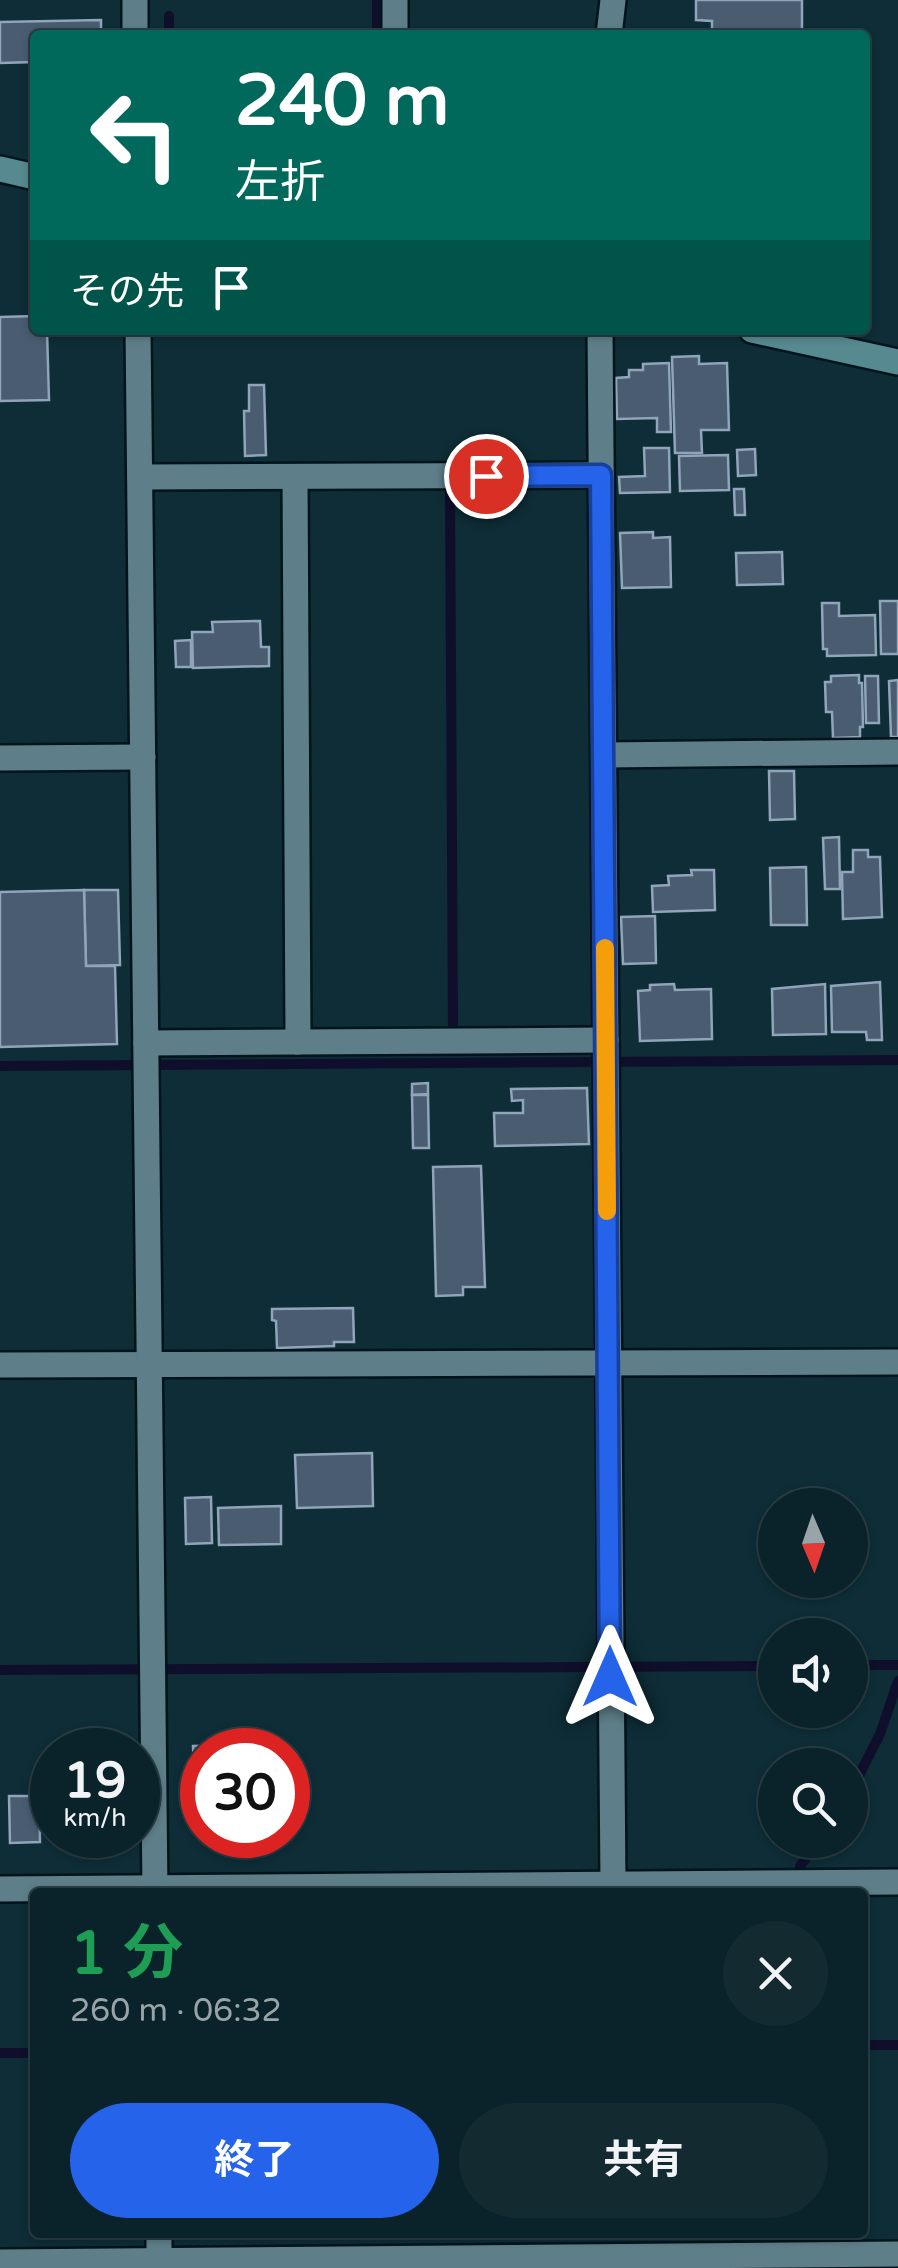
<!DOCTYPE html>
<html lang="ja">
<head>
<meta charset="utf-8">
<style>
	body { margin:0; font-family:"Varela Round","Noto Sans JP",sans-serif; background:#132a31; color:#f1f3f6; height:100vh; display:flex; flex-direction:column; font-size:38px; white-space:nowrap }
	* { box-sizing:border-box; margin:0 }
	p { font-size:32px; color:#99a4a8 }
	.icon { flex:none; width:55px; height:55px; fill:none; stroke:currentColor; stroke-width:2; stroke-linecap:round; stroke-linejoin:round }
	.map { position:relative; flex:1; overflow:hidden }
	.details { position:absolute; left:30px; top:1888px; width:838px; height:350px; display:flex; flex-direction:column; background:#0a2229; border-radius:10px; box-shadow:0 2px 8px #0004,0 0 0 2px #2a3f46 }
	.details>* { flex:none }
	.top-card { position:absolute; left:30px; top:30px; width:840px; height:305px; border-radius:10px; box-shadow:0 2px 8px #0004,0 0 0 2px #2a3f46; background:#00695c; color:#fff; overflow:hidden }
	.needle { width:65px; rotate:178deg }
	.fabs { position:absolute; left:758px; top:1488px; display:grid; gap:20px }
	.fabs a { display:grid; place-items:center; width:110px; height:110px; border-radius:50%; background:#0a2229; box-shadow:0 2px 8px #0004,0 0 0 2px #2a3f46; font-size:50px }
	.speed { position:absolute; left:30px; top:1728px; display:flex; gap:20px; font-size:50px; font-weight:700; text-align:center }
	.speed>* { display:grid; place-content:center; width:130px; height:130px; border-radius:50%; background:#0a2229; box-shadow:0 2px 8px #0004,0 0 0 2px #2a3f46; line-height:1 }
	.speed small { font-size:25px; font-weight:400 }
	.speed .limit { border:15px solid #d22; background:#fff; color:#111 }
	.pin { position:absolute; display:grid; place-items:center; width:85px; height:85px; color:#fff; margin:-42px; border:5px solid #fff; border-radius:50%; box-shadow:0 2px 10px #0007 }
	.me { position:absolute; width:110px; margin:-55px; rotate:0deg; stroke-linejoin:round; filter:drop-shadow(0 0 8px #0008) }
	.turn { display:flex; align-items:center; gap:35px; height:210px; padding:0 40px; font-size:45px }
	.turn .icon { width:130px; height:130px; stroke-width:2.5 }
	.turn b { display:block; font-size:70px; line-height:85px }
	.then { display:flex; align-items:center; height:95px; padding:0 40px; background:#0003; gap:20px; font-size:38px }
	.round { display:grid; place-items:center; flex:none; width:105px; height:105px; border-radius:52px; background:#132a31 }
	.headline { display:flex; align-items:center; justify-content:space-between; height:170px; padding:0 40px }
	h1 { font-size:60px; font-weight:700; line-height:75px; color:#1e9e55 }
	.action { display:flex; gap:20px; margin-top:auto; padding:20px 40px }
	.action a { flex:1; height:115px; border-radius:60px; background:#2563eb; color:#fff; font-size:40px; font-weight:700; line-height:115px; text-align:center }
	.action a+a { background:#132a31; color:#f1f3f6 }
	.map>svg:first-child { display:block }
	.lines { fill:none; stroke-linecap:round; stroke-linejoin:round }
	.stream { stroke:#0f0f2c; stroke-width:10 }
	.building { fill:#495c70; stroke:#90a4ba; stroke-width:2.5 }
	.minor-casing { stroke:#01141b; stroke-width:30 }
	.tertiary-casing { stroke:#01141b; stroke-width:30 }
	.secondary-casing { stroke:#01141b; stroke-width:30 }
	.minor { stroke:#5e7e89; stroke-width:25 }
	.tertiary { stroke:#5e7e89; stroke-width:25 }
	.secondary { stroke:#578990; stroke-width:25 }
	.route-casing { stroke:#184099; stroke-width:25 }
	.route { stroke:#2563eb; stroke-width:18 }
	.slow { stroke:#f59e0b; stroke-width:18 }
</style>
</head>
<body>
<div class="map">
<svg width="898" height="2268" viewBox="0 0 898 2268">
	<rect width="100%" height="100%" fill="#0e2d37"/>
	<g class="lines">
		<!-- stream -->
		<g class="stream">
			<polyline points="377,0 377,35"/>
			<polyline points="169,16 169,35"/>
			<polyline points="450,489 453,1028"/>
			<polyline points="0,1066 898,1060"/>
			<polyline points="850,1665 898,1665"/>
			<polyline points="0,1670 775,1666"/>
			<polyline points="850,1793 880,1734 898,1681"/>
			<polyline points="799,1882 800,1866 820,1840"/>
			<polyline points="862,2045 898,2045"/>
			<polyline points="0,2053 35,2053"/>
			<polyline points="735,2268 738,2232"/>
		</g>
	</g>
	<!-- building -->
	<g class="building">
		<polygon points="696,0 802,0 802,31 712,30 712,21 696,20"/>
		<polygon points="101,20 101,35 35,35 35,62 0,63 0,22"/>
		<polygon points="35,316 35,330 47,330 49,400 0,401 0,317"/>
		<polygon points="699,356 699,364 727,363 729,430 701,430 702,453 675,453 672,357"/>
		<polygon points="669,363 671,432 657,432 657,418 617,419 616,378 629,377 629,370 643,370 643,364"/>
		<polygon points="249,385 264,385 266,455 245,456 244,411 249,411"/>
		<polygon points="644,448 669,448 670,492 620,493 619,477 645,476"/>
		<polygon points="755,449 756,475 738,476 737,450"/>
		<polygon points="728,455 729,490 680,491 679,456"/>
		<polygon points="734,489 744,489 745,515 735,515"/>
		<polygon points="653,532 653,538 670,537 671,587 622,588 620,533"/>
		<polygon points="782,552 783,584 737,585 736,553"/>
		<polygon points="880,601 898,601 898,654 881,654"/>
		<polygon points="822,603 839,603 839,616 875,615 876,655 827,656 827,649 823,649"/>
		<polygon points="260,621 261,647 269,647 269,666 193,668 192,632 213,632 212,622"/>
		<polygon points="191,640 191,667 176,667 175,641"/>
		<polygon points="859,675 859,683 862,683 863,727 860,727 860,737 833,738 832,712 826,712 825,682 831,682 831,676"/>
		<polygon points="865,676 878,676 879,723 866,723"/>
		<polygon points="898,680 898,737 891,737 889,681"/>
		<polygon points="769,771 794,771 795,819 770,820"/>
		<polygon points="839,837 840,889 825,889 823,838"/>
		<polygon points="853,850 868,850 868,857 880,857 882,917 843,919 842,872 853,872"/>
		<polygon points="806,867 807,925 771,925 770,868"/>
		<polygon points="691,870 714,870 715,910 653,912 652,886 669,885 668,876 692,875"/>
		<polygon points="84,890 118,890 120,965 86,966"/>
		<polygon points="84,890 86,966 115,966 117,1044 0,1047 0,892"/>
		<polygon points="655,916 656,963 623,964 621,917"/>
		<polygon points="880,982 882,1040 867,1040 866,1032 832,1032 831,986"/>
		<polygon points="674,984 675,990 711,989 712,1039 640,1041 638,991 650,990 650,985"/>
		<polygon points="825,984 826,1034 773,1035 772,989"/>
		<polygon points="428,1083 428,1094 412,1095 412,1084"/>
		<polygon points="587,1088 589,1144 495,1146 494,1113 523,1113 523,1100 512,1101 511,1089"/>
		<polygon points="412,1095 428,1095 429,1148 413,1148"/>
		<polygon points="481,1166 485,1287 463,1287 463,1295 436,1296 433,1167"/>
		<polygon points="353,1308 354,1342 334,1342 334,1346 277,1348 276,1321 272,1320 272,1309"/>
		<polygon points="372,1453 373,1506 297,1508 295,1455"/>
		<polygon points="211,1497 212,1543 186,1544 185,1498"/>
		<polygon points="281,1506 281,1544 219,1545 218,1508"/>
		<polygon points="284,1744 284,1750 202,1750 202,1781 194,1781 193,1746"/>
		<polygon points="9,1796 39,1796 40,1842 10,1843"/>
	</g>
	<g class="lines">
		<!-- minor casing -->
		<g class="minor-casing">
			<g id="minor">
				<polyline points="395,0 395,35"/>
				<polyline points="609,35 613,0"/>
				<polyline points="600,330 613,1884"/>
				<polyline points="140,477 601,475"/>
				<polyline points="295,477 298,1042"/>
				<polyline points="604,755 898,752"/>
				<polyline points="0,758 143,757"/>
				<polyline points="146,1043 606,1040"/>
				<polyline points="0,1365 898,1362"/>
				<polyline points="0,1889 898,1882"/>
				<polyline points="0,2262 898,2254"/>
			</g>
		</g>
		<!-- tertiary casing -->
		<g class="tertiary-casing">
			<g id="tertiary">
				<polyline points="135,0 135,35"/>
				<polyline points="138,330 155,1892"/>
				<polyline points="159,2232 159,2268"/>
			</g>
		</g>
		<!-- secondary casing -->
		<g class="secondary-casing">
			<g id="secondary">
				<polyline points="0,169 35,177"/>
				<polyline points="752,330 898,362"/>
			</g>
		</g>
		<!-- minor -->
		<use href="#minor" class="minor"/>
		<!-- tertiary -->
		<use href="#tertiary" class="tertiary"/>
		<!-- secondary -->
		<use href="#secondary" class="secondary"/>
	</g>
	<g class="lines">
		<!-- route casing -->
		<g class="route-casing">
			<polyline id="route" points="486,476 601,475 610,1677"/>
		</g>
		<!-- route -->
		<use href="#route" class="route"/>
		<!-- slow -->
		<polyline class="slow" points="605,948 607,1211"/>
	</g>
</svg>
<div class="fabs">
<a><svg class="needle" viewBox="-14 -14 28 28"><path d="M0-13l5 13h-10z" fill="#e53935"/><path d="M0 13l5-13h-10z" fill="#99a4a8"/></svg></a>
<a><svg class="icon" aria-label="sound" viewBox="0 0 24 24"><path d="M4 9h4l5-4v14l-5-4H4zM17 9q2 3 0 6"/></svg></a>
<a><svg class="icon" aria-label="search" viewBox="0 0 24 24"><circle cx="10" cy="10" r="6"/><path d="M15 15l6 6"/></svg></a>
</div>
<div class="speed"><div>19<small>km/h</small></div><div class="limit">30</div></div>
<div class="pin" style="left:486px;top:476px;background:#d93025"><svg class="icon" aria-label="arrive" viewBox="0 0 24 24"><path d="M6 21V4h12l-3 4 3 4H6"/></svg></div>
<svg class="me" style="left:610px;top:1677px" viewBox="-20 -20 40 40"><path d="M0-17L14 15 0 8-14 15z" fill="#2563eb" stroke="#fff" stroke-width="4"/></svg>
<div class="top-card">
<div class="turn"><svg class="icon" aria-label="left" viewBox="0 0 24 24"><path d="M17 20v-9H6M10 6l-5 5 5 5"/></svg><div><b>240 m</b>左折</div></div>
<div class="then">その先<svg class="icon" aria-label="arrive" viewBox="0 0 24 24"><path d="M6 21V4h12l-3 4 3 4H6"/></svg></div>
</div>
<section class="details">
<div class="headline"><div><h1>1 分</h1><p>260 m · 06:32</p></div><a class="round"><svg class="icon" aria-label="close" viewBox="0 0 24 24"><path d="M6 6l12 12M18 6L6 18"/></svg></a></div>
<div class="action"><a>終了</a><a>共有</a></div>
</section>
</div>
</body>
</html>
